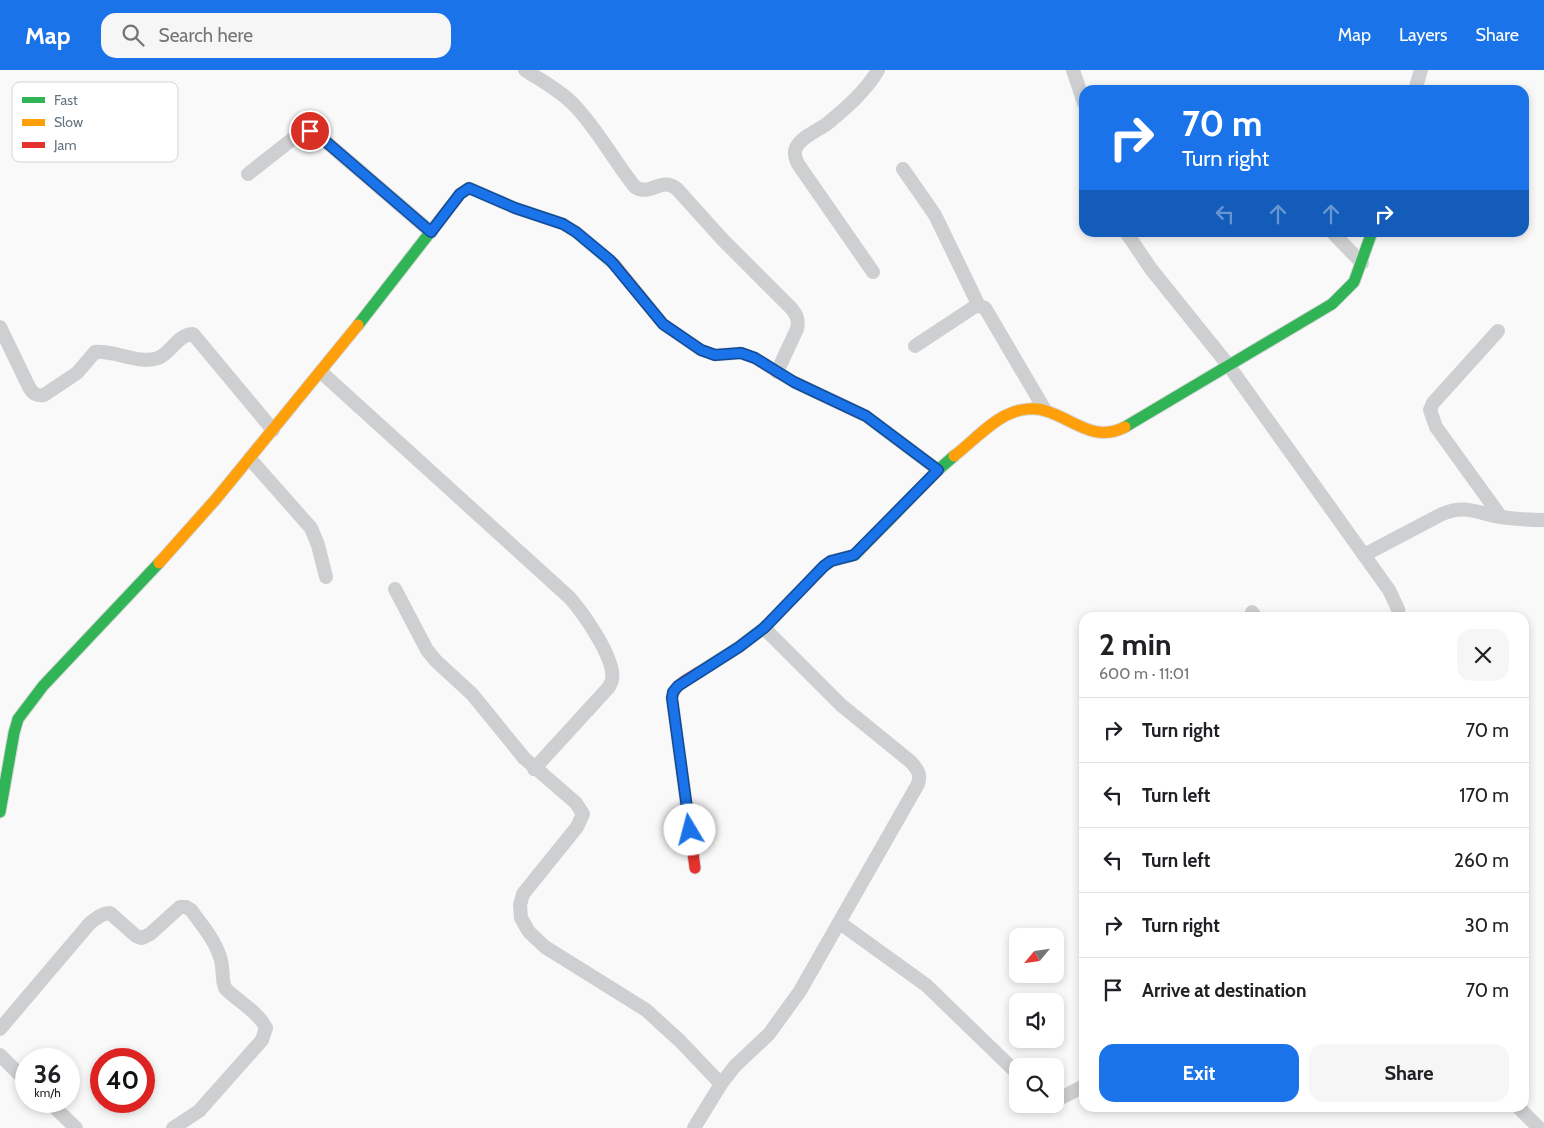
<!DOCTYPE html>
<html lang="en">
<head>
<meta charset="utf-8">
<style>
	body { margin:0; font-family:Cabin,sans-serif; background:#f6f6f6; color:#202124; height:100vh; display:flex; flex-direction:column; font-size:19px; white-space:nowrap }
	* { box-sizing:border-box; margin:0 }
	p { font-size:16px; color:#757577 }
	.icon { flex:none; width:28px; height:28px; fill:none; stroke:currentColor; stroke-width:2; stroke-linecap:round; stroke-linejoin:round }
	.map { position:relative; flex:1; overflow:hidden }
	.drawer { position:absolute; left:1079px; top:542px; width:450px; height:500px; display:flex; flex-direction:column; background:#fff; border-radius:15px; box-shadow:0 2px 8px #0003 }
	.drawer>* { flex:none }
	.hud { position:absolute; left:1079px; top:15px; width:450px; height:152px; border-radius:15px; box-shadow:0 2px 8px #0003; background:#1a73e8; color:#fff; overflow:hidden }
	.needle { width:32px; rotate:241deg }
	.fabs { position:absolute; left:1009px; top:858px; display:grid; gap:10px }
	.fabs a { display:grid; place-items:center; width:55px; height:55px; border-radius:10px; background:#fff; box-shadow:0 2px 8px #0003; font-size:25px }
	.speed { position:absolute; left:15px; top:978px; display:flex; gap:10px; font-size:25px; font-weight:700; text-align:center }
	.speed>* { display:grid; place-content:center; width:65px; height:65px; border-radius:50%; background:#fff; box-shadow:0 2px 8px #0003; line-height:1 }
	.speed small { font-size:12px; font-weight:400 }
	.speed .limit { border:8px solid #d22; background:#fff; color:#111 }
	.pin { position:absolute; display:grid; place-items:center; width:42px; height:42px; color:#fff; margin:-21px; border:2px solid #fff; border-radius:50%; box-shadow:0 1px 5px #0007 }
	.me { position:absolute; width:55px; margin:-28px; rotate:352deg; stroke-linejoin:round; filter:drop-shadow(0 0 4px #0008) }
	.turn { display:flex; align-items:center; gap:18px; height:105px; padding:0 20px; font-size:22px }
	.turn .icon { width:65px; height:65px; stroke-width:2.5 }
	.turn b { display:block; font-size:35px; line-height:42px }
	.lanes { display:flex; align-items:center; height:48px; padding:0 20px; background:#0003; justify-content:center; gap:25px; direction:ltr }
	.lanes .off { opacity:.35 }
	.round { display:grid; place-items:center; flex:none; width:52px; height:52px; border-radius:15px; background:#f6f6f6 }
	.summary { display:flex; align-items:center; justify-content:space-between; height:85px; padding:0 20px }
	h1 { font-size:30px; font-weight:800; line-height:38px }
	.cta { display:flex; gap:10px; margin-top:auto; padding:10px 20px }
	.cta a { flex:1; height:58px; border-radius:15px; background:#1a73e8; color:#fff; font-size:20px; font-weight:800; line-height:58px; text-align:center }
	.cta a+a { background:#f6f6f6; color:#202124 }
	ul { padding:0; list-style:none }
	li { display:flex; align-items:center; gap:15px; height:65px; padding:0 20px; border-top:1px solid #e0e0e0 }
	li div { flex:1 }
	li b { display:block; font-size:19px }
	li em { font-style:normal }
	header { display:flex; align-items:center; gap:30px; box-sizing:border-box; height:70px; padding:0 25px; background:#1a73e8; color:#fff }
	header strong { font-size:24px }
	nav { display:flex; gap:28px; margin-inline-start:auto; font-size:18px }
	.search { width:350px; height:45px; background:#f6f6f6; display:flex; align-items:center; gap:12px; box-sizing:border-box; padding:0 18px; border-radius:15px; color:#757577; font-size:19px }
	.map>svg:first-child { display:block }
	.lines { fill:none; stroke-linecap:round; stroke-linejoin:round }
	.fast-casing { stroke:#d5d6d7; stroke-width:13 }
	.slow-casing { stroke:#d5d6d7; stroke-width:13 }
	.jam-casing { stroke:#d5d6d7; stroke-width:13 }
	.street { stroke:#cecfd0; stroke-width:14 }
	.fast { stroke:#30b455; stroke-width:11 }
	.slow { stroke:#ff9f0a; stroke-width:11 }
	.jam { stroke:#e5322d; stroke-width:11 }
	.route-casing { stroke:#114b97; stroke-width:12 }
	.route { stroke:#1a73e8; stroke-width:9 }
	.key { fill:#fff; stroke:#d1d6da; stroke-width:1 }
	.key-label { font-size:14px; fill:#657683 }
</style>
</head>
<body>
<header>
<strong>Map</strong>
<div class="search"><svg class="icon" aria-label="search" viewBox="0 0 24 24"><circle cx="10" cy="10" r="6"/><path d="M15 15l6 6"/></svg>Search here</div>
<nav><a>Map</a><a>Layers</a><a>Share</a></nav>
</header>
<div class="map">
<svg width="1544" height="1058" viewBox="0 0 1544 1058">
	<rect width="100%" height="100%" fill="#f9f9f9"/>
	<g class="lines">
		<!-- fast casing -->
		<g class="fast-casing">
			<g id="fast">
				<polyline points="358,255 460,124 469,118 515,138 563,154 576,162 615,195"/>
				<polyline points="1125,357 1332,234 1354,212 1372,162"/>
				<polyline points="701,601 739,577 764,558 824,496 831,491 855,485 938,400 954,386"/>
				<polyline points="0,742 14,663 18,649 43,616 159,493"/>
			</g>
		</g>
		<!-- slow casing -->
		<g class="slow-casing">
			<g id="slow">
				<polyline points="779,303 794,312 866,346 938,400"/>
				<path d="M954,386c16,-12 37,-35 55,-42 10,-5 26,-7 37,-3 29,9 48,32 79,16"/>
				<polyline points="159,493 216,429 358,255"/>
			</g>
		</g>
		<!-- jam casing -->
		<g class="jam-casing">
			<g id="jam">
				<polyline points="615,195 663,254 701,280 715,285 741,283 755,288 779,303"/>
				<path d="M695,798l-23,-170c2,-14 18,-20 29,-27"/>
			</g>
		</g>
		<!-- street -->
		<g class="street">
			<path d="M525,0c17,11 36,21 50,36 23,24 39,55 60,81 16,10 26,-11 42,2l46,51 68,68c6,7 8,12 6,21l-20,43"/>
			<polyline points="1073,0 1084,33"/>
			<polyline points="1415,20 1421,0"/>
			<polyline points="903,99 935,145 979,236"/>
			<path d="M248,104l47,-37c8,-5 13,-7 22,-3l114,98"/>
			<polyline points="1126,162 1151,199 1229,296 1389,520 1398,539 1399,548"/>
			<polyline points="1332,162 1362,193"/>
			<path d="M873,202l-75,-108c-3,-6 -5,-12 -1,-18 6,-10 22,-16 31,-23 18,-15 38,-32 50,-53"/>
			<path d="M0,257l29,60c4,7 7,9 15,8l33,-22 18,-21c19,-2 45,13 63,6 13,-5 20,-24 35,-24l80,96"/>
			<polyline points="1498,261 1433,333 1430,340 1436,357 1501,447"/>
			<polyline points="915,276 974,237 979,236 985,238 1045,340"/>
			<path d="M321,302l249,226c13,15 46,61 42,82 0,2 -2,4 -3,7l-75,82"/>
			<polyline points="250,389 311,458 318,475 326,507"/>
			<path d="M1364,485l78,-41c23,-10 35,-1 58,3 15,2 30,3 44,3"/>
			<polyline points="395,519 427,580 436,591 472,624 524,688 576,733 583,744 577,757 523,824 520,835 521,848 529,862 545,877 646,940 680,971 721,1014"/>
			<polyline points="1252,542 1256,548"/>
			<polyline points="840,853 926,915 1018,1004"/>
			<path d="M0,959l90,-106c7,-5 12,-10 20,-10l26,23 6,2 8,-4 30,-27h6l5,3c10,14 24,30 29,47 4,10 1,21 5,31 12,13 33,23 41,40l-4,12 -63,71 -26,17"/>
			<polyline points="0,985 26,1011"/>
			<polyline points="48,1031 76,1058"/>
			<polyline points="1055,1031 1084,1016"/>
			<polyline points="1519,1038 1539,1058"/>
			<path d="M694,1058l27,-44 14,-18 34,-32 31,-43 118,-207c3,-10 0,-14 -7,-22l-70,-57 -77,-77"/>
		</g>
		<!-- fast -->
		<use href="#fast" class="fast"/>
		<!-- slow -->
		<use href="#slow" class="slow"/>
		<!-- jam -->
		<use href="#jam" class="jam"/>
	</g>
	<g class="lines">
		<!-- route casing -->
		<g class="route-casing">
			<polyline id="route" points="310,61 317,64 431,162 460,124 469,118 515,138 563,154 576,162 611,191 663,254 701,280 715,285 741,283 755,288 794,312 866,346 938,400 854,485 831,491 824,496 764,558 739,577 678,616 673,622 672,628 690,760"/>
		</g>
		<!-- route -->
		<use href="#route" class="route"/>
	</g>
	<!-- legend -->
	<rect x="12" y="12" width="166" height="80" rx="8" class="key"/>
	<rect x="22" y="27" width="23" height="6" fill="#30b455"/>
	<rect x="22" y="49" width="23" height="7" fill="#ff9f0a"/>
	<rect x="22" y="72" width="23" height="6" fill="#e5322d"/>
	<g class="key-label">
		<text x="54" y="35">Fast</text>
		<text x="54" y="57">Slow</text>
		<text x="54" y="80">Jam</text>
	</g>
</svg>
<div class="fabs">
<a><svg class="needle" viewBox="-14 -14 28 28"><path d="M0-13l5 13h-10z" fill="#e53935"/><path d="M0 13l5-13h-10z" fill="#757577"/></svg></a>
<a><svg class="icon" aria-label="sound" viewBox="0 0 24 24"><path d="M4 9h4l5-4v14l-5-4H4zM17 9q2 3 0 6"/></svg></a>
<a><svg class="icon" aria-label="search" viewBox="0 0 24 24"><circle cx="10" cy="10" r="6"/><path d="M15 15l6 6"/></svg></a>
</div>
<div class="speed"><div>36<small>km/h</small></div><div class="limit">40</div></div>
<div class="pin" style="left:310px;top:61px;background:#d93025"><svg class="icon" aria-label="arrive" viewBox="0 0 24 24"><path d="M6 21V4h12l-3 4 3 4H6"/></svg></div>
<svg class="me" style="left:690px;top:760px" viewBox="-20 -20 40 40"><circle r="19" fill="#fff"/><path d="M0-13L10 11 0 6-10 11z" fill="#1a73e8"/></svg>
<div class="hud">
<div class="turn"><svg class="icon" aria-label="right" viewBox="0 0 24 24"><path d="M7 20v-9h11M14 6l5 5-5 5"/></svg><div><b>70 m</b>Turn right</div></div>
<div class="lanes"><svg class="icon off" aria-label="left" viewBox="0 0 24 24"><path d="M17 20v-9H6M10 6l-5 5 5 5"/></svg><svg class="icon off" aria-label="ahead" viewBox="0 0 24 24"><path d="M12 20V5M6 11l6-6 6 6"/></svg><svg class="icon off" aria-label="ahead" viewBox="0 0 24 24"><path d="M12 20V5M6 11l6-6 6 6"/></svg><svg class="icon" aria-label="right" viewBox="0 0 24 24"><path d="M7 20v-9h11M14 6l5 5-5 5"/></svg></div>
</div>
<section class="drawer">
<div class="summary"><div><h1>2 min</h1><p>600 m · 11:01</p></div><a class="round"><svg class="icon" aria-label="close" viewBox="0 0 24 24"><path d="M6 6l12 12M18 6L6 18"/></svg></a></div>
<ul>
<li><svg class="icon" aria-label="right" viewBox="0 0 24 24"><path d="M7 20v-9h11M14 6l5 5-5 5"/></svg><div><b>Turn right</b></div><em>70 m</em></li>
<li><svg class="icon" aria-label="left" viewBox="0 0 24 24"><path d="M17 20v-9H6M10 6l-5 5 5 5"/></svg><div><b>Turn left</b></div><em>170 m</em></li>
<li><svg class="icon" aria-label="left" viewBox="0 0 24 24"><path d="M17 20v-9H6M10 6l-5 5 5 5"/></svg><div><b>Turn left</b></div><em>260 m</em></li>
<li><svg class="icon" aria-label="right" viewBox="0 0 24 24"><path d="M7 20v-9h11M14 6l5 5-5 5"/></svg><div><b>Turn right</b></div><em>30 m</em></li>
<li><svg class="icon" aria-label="arrive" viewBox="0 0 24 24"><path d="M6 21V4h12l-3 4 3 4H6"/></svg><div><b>Arrive at destination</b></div><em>70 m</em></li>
</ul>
<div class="cta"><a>Exit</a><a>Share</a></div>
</section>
</div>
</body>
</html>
